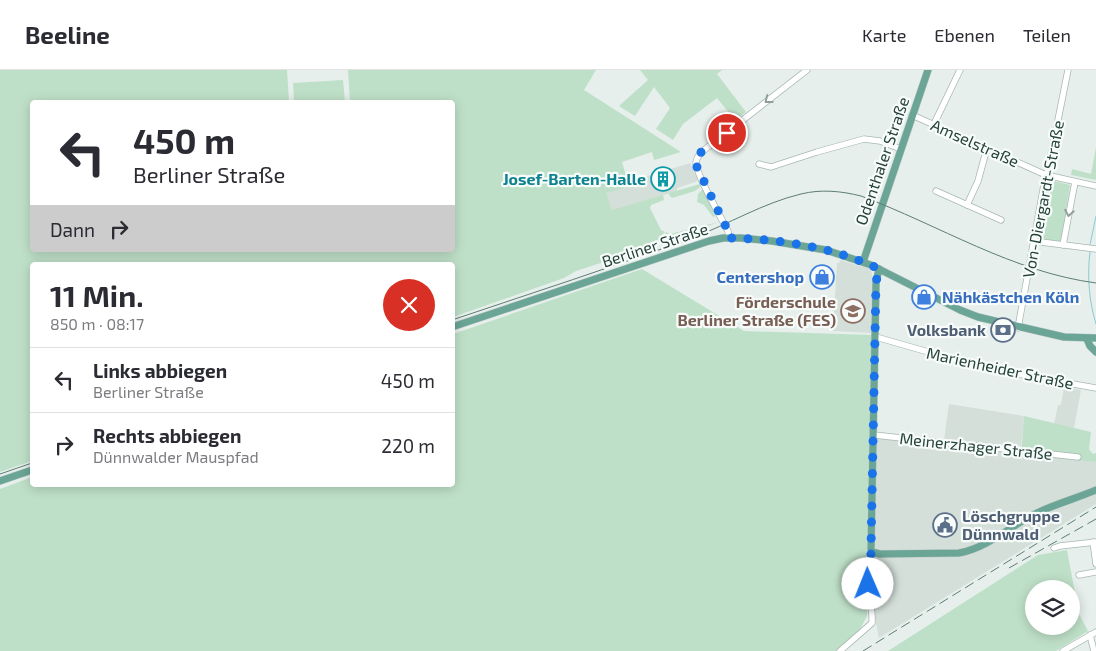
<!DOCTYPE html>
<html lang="de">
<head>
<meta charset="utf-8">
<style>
	body { margin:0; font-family:"Exo 2",sans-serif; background:#f2f2f3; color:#2b2b33; height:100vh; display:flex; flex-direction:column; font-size:19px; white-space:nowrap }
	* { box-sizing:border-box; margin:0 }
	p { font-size:16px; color:#7c7c81 }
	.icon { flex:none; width:28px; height:28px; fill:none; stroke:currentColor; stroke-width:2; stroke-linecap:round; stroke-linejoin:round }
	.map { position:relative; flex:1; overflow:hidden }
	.details { position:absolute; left:30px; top:192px; width:425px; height:225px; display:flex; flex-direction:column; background:#fff; border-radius:5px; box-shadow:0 2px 12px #0003 }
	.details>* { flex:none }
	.hud { position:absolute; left:30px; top:30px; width:425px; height:152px; border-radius:5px; box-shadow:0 2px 12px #0003; background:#fff; color:#2b2b33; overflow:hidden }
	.controls { position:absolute; left:1025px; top:510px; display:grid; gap:10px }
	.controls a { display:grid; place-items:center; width:55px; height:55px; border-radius:50%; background:#fff; box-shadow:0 2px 12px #0003; font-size:25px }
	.pin { position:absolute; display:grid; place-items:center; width:42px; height:42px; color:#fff; margin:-21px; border:2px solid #fff; border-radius:50%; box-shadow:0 1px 5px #0007 }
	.me { position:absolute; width:55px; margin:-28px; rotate:359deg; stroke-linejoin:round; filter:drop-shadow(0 0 4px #0008) }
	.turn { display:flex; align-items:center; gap:18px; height:105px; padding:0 20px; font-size:22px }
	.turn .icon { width:65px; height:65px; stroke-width:2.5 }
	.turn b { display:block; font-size:35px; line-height:42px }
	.then { display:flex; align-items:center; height:48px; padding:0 20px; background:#0003; gap:10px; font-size:19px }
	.round { display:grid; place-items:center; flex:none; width:52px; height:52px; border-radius:26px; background:#f2f2f3 }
	.summary { display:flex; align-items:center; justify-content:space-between; height:85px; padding:0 20px }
	h1 { font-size:30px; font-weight:700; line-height:38px }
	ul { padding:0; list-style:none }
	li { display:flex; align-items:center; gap:15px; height:65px; padding:0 20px; border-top:1px solid #e1e1e2 }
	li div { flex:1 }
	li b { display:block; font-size:19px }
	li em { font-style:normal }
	header { display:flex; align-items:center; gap:30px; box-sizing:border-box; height:70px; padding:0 25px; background:#fff; border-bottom:1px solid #e1e1e2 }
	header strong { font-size:24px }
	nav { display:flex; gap:28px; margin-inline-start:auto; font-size:18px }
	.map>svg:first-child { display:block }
	.built { fill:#d4dfda }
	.green { fill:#bfe0c8; fill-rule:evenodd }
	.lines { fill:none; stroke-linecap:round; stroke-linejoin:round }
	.stream { stroke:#8ec9d4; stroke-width:1 }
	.minor-casing { stroke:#a8b8b2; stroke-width:7 }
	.major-casing { stroke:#c2cac8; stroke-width:8 }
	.minor { stroke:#fff; stroke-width:5.5 }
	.major { stroke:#6aa596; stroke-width:7 }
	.tram { stroke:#5f7d75; stroke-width:1 }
	.rail { stroke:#5f7d75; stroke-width:1; stroke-dasharray:10 5; stroke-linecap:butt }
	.oneway { stroke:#92a09c }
	.route { stroke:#1a73e8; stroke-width:9; stroke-dasharray:0 16.2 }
	.labels { text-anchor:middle; stroke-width:4.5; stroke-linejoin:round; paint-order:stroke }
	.street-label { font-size:16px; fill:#24423a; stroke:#f7fbf9 }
	.culture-label { font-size:16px; font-weight:bold; fill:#0d838f; stroke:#f7fbf9; text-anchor:end }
	.shop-label { font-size:16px; font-weight:bold; fill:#366cbe; stroke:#f7fbf9; text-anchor:end }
	.education-label { font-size:16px; font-weight:bold; fill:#785e54; stroke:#f7fbf9; text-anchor:end }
	.service-label { font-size:16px; font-weight:bold; fill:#4e5e75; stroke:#f7fbf9; text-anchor:end }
</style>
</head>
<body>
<header>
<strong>Beeline</strong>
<nav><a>Karte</a><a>Ebenen</a><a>Teilen</a></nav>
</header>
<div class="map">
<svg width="1096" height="581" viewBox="0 0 1096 581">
	<rect width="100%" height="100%" fill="#e6efeb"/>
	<!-- built -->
	<g class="built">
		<polygon points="690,93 698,110 695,112 677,118 677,121 612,141 605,119"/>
		<polygon points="840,190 870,199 872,204 872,263 833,261 837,193 839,193"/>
		<polygon points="1064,317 1081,320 1074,358 1054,354 1058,335 1061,335"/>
		<polygon points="949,334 1024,346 1021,377 944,370"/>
		<polygon points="877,368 1096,392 1096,434 879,568 875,548 872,521"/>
	</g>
	<!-- green -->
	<g class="green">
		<polygon points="0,0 287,0 289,32 32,32 32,180 452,180 452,32 350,32 348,0 596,0 584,20 681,82 654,90 652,82 622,92 628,112 633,110 634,115 607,123 605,119 612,140 663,125 664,130 651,135 650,138 661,160 665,162 658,170 663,168 666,162 670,164 719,152 650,177 576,201 564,208 453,247 452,195 32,195 32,391 0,402"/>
		<polygon points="640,0 722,0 717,4 746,42 735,50 717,28 683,54 673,70 656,59 670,38 654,17 635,46 619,36 648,10"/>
		<polygon points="343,10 345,32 294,32 293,13"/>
		<polygon points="1096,77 1096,110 1071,105 1072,99 1091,104"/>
		<polygon points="1050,110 1070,115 1061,172 1039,170 1037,167 1047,113"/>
		<polygon points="700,114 700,117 695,121 672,128 669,125 669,123"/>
		<polygon points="702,120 704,120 715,146 713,147 704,135 697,132 698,124"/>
		<polygon points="642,199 744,261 872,265 867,546 859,561 837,581 0,581 0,419 32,407 32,415 452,415 453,264"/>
		<polygon points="1024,346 1091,362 1089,379 1093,384 1096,383 1096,392 1021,385"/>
		<path d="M1067,480l12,64 9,17 -32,20h-168l150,-96zM1034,519h37v37h-37z"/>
	</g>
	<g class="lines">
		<!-- stream -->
		<g class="stream">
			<polyline points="1090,175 1096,146"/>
			<path d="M1090,182c-3,24 -1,49 6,72"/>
		</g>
		<!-- minor casing -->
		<g class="minor-casing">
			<g id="minor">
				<polyline points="912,45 1046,105 1096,116"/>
				<polyline points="934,54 960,0"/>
				<polyline points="759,94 771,97 817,82 864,69 880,71 901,79"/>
				<polyline points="936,121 1001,150"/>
				<polyline points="967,135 978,111 987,78"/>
				<path d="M729,168l-1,-7c-6,-12 -33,-58 -32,-69 1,-7 7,-11 12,-15l99,-77"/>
				<polyline points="1033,171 1096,179"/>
				<polyline points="1063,175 1075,112"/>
				<polyline points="1018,258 1045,109 1048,100 1068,0"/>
				<polyline points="876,267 984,298 1096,318"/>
				<polyline points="874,365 1078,387"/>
				<polyline points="1093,472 1096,494"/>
				<polyline points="1054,478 1060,476 1096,472"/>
				<polyline points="1079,505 1096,502"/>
				<polyline points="1090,565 1094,581"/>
				<path d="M840,581l32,-28c2,-19 -13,-56 0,-71"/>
				<polyline points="1063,581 1096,562"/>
			</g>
		</g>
		<!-- major casing -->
		<g class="major-casing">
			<g id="major">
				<polyline points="863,192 928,0"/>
				<path d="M879,199l-3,13 -5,267 1,3 8,2 79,-1c27,-5 48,-24 72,-37 20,-11 44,-17 65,-26"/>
				<polyline points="452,257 709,171 723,168 741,168 772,171 826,180 871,195 960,240 978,247 1064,267 1096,268"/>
				<polyline points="1087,269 1090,276 1096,282"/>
				<polyline points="0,411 32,400"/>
			</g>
		</g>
		<!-- minor -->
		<use href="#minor" class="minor"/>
		<!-- major -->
		<use href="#major" class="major"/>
		<!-- tram -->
		<g class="tram">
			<path d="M452,250c80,-27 161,-53 240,-82 37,-14 71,-35 109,-44 20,-5 40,-3 60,2 78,29 151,76 235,87"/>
			<polyline points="0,404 32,393"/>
		</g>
		<!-- rail -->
		<g class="rail">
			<polyline points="1009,498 1096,449"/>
			<polyline points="863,581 1096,437"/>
		</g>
	</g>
	<!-- one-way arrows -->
	<defs><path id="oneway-chevron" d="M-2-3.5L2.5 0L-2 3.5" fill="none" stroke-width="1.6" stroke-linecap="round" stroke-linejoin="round" transform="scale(1.25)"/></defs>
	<g class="oneway">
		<use href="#oneway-chevron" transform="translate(768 30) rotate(142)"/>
		<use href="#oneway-chevron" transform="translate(1069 143) rotate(100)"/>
	</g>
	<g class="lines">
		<!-- route -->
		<path class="route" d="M727,63c-12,8 -31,17 -31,32l32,66 1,7c51,1 104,9 150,31l-3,13 -5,267 1,3 -5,10 1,22"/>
	</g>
	<!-- icons -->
	<defs>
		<g id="building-ring" transform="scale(1.25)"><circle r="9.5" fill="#f7fbf9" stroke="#0f9aa8" stroke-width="1.5"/><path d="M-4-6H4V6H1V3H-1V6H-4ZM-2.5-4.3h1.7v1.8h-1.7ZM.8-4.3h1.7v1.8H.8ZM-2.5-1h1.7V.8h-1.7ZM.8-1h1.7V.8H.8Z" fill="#0f9aa8"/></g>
		<g id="shop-ring" transform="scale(1.25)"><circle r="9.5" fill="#f7fbf9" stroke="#3f7fe0" stroke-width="1.5"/><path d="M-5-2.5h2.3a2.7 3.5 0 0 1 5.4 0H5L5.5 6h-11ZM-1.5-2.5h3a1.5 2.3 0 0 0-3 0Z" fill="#3f7fe0"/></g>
		<g id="school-ring" transform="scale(1.25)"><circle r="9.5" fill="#f7fbf9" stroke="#8d6e63" stroke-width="1.5"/><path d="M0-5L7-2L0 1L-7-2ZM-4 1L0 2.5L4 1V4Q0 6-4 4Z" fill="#8d6e63"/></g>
		<g id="bank-ring" transform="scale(1.25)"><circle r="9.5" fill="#f7fbf9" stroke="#5c6f8a" stroke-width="1.5"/><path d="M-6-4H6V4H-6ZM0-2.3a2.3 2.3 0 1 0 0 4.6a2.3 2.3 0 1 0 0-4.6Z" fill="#5c6f8a"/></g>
		<g id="civic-ring" transform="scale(1.25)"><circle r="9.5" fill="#f7fbf9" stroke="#5c6f8a" stroke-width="1.5"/><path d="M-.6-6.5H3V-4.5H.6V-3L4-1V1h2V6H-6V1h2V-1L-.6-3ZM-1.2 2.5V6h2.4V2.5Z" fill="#5c6f8a"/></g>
	</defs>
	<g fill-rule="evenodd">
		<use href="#building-ring" x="663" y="109"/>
		<use href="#shop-ring" x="822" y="207"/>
		<use href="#shop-ring" x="924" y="227"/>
		<use href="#school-ring" x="853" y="241"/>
		<use href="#bank-ring" x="1003" y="260"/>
		<use href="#civic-ring" x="945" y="455"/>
	</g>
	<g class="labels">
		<!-- street labels -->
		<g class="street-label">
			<text transform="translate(975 73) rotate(24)" y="6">Amselstraße</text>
			<text transform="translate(882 91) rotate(-71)" y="6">Odenthaler Straße</text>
			<text transform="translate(1043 129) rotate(-79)" y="6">Von-Diergardt-Straße</text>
			<text transform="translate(655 175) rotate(-18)" y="6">Berliner Straße</text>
			<text transform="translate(1000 298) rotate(12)" y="6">Marienheider Straße</text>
			<text transform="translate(976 376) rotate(6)" y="6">Meinerzhager Straße</text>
		</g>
		<!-- culture labels -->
		<g class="culture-label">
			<text x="646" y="115">Josef-Barten-Halle</text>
		</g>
		<!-- shop labels -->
		<g class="shop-label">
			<text x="804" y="213">Centershop</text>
			<text x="942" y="233" text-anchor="start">Nähkästchen Köln</text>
		</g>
		<!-- education labels -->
		<g class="education-label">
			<text x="836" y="238">Förderschule<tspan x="836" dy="18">Berliner Straße (FES)</tspan></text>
		</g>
		<!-- service labels -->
		<g class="service-label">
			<text x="986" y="266">Volksbank</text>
			<text x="962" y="452" text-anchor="start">Löschgruppe<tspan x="962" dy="18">Dünnwald</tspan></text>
		</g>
	</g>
</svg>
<div class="controls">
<a><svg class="icon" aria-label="layers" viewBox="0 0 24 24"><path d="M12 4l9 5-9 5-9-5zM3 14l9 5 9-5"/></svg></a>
</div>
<div class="pin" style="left:727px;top:63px;background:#d93025"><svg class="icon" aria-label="arrive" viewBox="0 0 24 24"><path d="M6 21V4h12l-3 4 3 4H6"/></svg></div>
<svg class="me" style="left:868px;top:514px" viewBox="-20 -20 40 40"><circle r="19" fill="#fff"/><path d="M0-13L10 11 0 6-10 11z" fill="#1a73e8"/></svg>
<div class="hud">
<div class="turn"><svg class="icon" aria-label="left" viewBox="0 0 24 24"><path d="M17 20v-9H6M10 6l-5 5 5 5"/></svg><div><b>450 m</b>Berliner Straße</div></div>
<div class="then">Dann<svg class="icon" aria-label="right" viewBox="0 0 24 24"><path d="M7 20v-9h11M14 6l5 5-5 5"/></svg></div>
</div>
<section class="details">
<div class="summary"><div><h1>11 Min.</h1><p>850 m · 08:17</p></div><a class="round" style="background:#d93025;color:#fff"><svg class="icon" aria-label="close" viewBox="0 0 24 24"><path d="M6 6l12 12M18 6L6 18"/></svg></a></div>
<ul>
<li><svg class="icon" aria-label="left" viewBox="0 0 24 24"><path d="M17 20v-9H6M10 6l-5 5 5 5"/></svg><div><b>Links abbiegen</b><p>Berliner Straße</p></div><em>450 m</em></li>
<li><svg class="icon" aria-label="right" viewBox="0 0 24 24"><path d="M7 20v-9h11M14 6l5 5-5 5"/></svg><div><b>Rechts abbiegen</b><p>Dünnwalder Mauspfad</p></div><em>220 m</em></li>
</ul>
</section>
</div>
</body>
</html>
